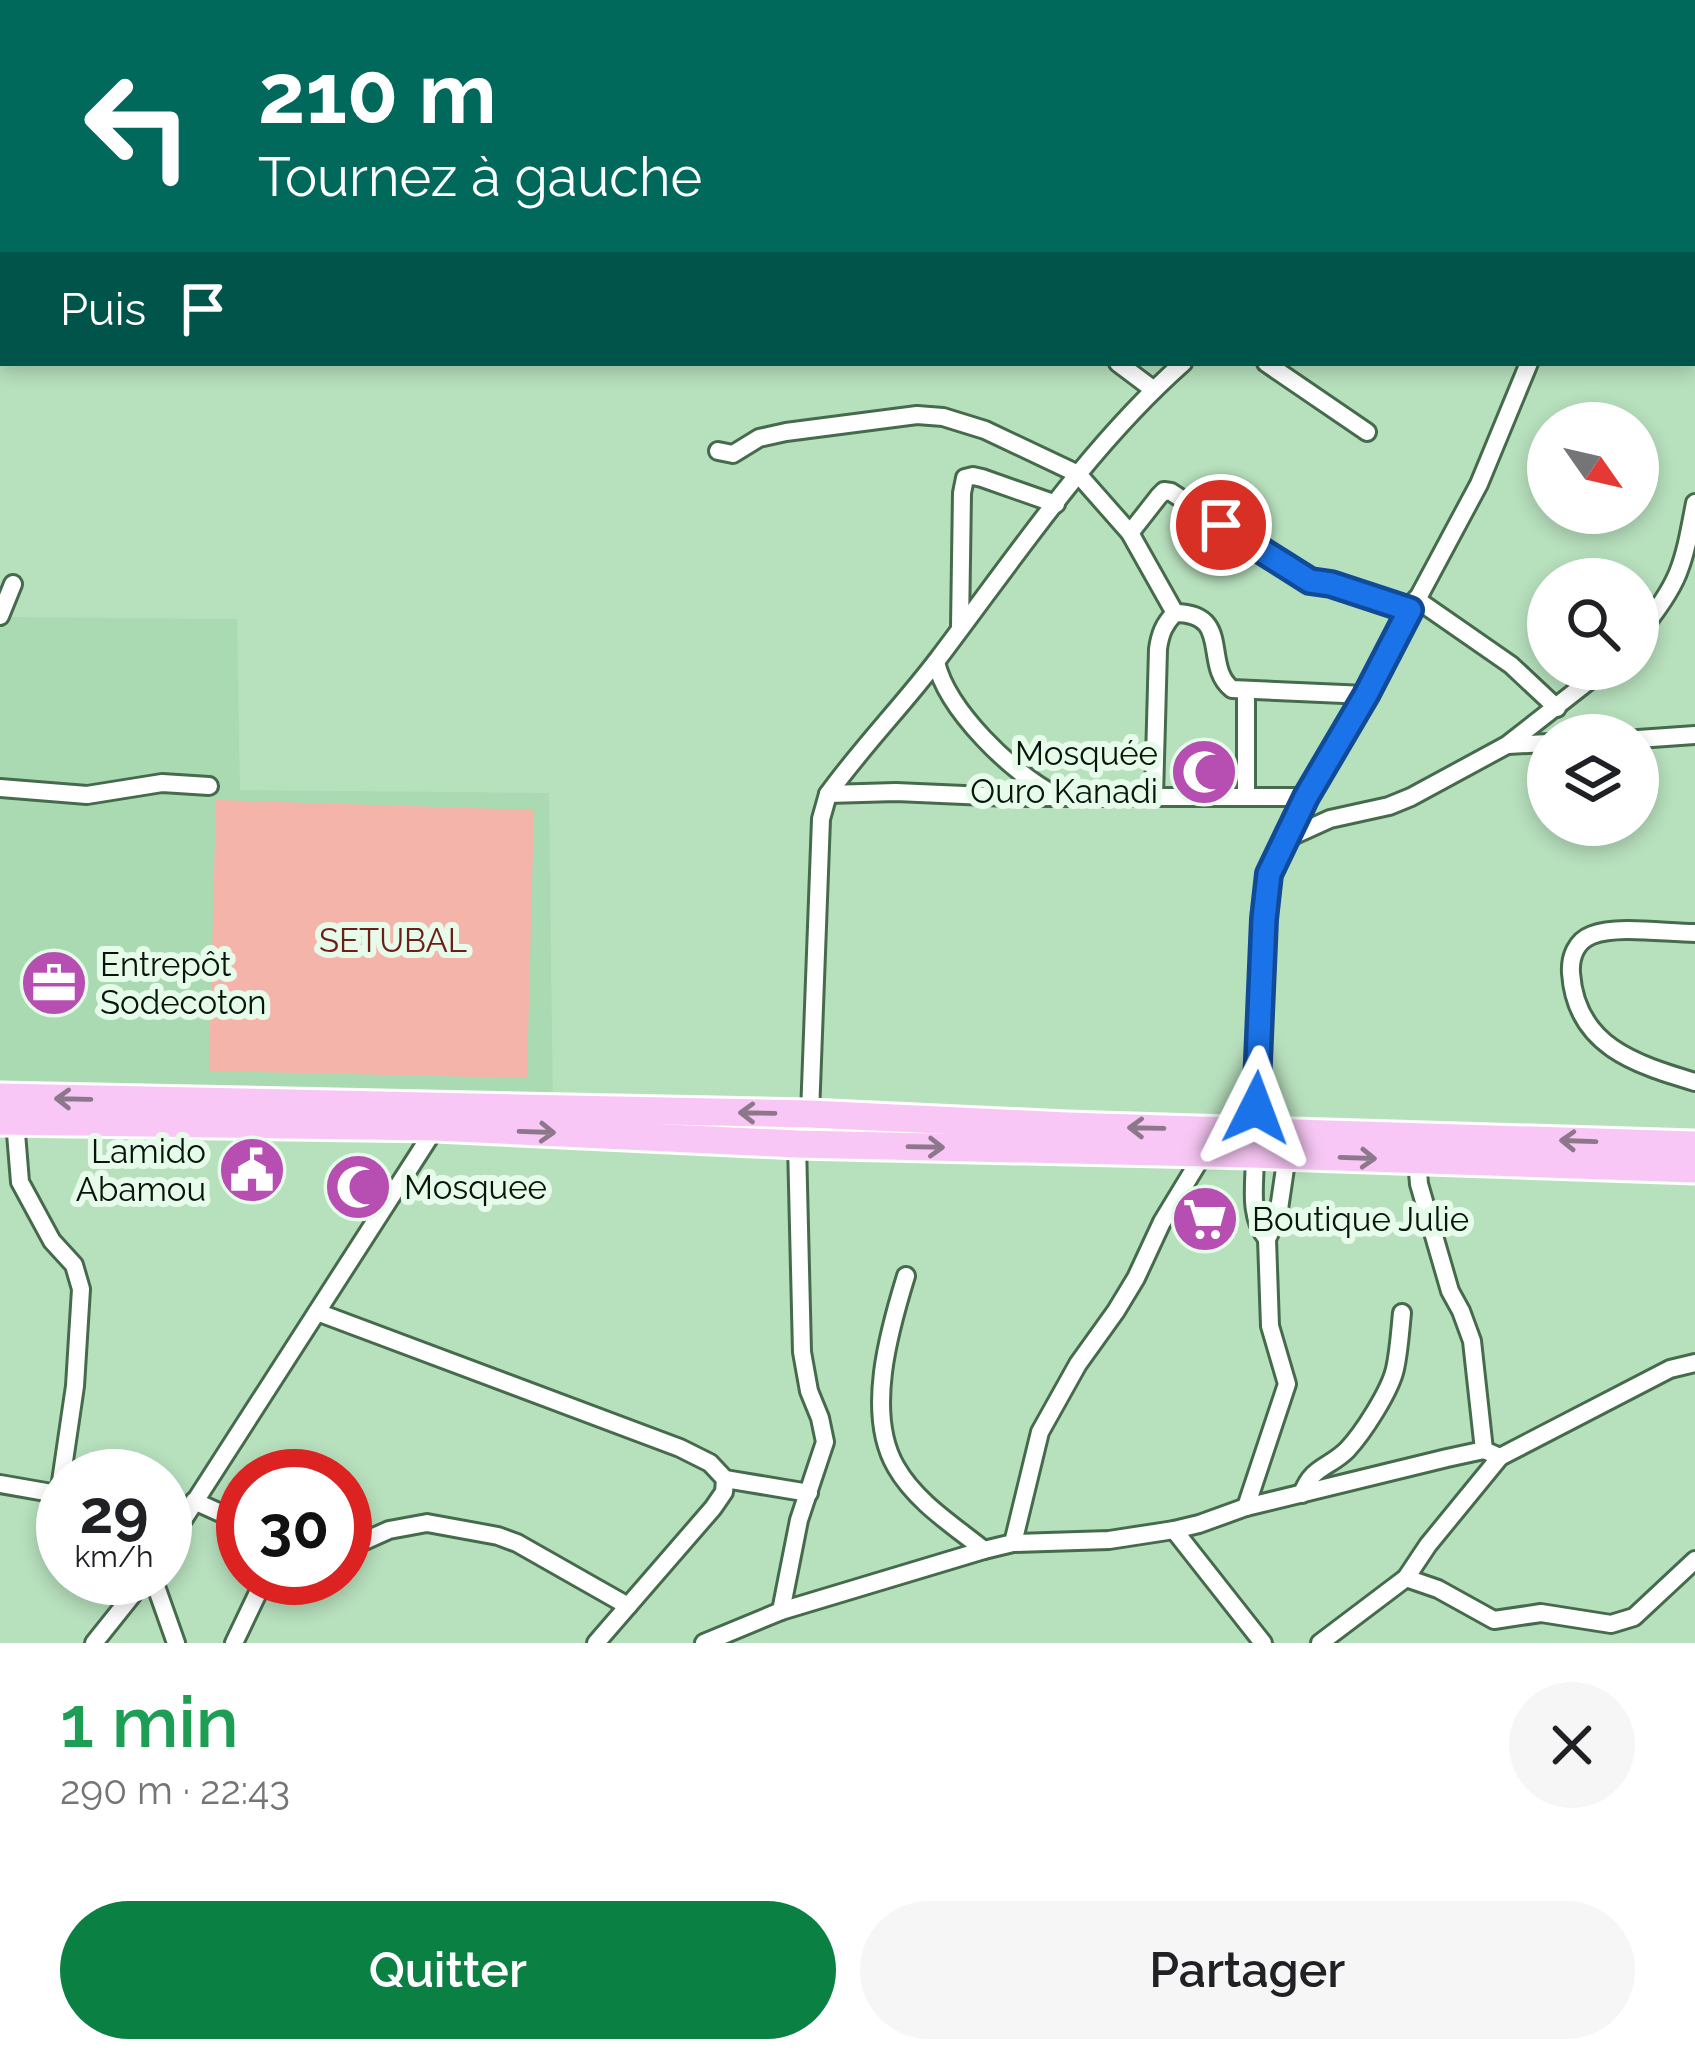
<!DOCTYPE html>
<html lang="fr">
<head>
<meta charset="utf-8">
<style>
	body { margin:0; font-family:Raleway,sans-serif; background:#f6f6f6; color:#202124; height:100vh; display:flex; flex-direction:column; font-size:45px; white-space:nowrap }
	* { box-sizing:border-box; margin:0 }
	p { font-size:39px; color:#757577 }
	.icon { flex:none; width:66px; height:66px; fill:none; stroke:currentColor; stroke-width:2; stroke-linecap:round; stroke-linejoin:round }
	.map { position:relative; height:1643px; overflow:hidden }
	.drawer { display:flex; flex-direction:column; background:#fff; flex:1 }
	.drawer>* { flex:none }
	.banner { position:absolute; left:0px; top:0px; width:1695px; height:366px; box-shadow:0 6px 18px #0003; background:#00695c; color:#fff; overflow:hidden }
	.needle { width:78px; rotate:124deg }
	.tools { position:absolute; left:1527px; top:402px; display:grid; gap:24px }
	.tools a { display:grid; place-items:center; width:132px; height:132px; border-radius:50%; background:#fff; box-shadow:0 6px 18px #0003; font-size:60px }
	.speed { position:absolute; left:36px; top:1449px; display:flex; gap:24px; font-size:60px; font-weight:700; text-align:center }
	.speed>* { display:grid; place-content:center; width:156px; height:156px; border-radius:50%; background:#fff; box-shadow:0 6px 18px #0003; line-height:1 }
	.speed small { font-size:30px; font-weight:400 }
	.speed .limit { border:18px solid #d22; background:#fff; color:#111 }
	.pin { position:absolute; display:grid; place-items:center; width:102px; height:102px; color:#fff; margin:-51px; border:6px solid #fff; border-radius:50%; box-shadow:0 3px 12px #0007 }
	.me { position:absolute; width:132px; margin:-66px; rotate:3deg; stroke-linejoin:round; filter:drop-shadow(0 0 9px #0008) }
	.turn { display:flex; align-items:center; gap:42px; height:252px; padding:0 60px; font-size:54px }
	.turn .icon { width:156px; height:156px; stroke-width:2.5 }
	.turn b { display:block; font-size:84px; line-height:102px }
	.then { display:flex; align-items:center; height:114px; padding:0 60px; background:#0003; gap:24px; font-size:45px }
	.round { display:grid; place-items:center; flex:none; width:126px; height:126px; border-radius:63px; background:#f6f6f6 }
	.head { display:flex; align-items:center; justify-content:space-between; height:204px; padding:0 60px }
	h1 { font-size:72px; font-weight:600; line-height:90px; color:#1e9e55 }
	.cta { display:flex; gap:24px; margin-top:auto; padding:24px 60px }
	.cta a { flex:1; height:138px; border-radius:72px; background:#0b8043; color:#fff; font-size:48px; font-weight:600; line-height:138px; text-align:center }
	.cta a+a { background:#f6f6f6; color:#202124 }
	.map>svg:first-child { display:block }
	.built { fill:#aadab1 }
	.green { fill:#f5b4aa }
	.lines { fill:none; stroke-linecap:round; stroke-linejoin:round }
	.river { stroke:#5d7ce2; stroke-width:30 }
	.street-casing { stroke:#466b4c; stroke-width:22 }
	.primary-casing { stroke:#fff; stroke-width:33 }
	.street { stroke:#fff; stroke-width:16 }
	.primary { stroke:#f8c7f5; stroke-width:27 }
	.oneway { stroke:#8c778b }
	.route-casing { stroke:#114b97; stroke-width:30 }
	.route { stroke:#1a73e8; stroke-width:21 }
	.labels { text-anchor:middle; stroke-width:12; stroke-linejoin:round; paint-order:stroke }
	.poi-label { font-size:33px; fill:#07160a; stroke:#e6fbe9; text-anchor:start }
	.park-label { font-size:33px; fill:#6d1e17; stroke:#e6fbe9 }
</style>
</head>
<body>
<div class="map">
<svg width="1695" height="1643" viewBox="0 0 1695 1643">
	<rect width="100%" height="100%" fill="#b7e0bd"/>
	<!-- built -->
	<polygon class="built" points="0,617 237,619 240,790 549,793 553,1115 0,1105"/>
	<!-- green -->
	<polygon class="green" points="216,800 534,810 527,1078 209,1071"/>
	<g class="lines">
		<!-- river -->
		<g class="river">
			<polyline points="270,3 273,0"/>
			<polyline points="0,292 3,289"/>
		</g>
		<!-- street casing -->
		<g class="street-casing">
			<g id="street">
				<polyline points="1050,0 1050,3"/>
				<polyline points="1411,0 1416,3"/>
				<polyline points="26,3 27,0"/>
				<polyline points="96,3 97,0"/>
				<polyline points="1207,3 1207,0"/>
				<polyline points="1441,3 1443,0"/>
				<polyline points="0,72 3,65"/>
				<polyline points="1692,83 1695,81"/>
				<polyline points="0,125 3,122"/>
				<polyline points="1692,159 1695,160"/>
				<polyline points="1118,363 1154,390"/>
				<polyline points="1266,363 1367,432"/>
				<polyline points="718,451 733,454 759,438 786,432 917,415 943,417 985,430 1078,474 1130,533 1175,613"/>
				<polyline points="1130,533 1159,496 1164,491 1171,492 1301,577 1377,597 1410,610"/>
				<polyline points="1416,599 1511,665 1557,708"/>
				<path d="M1175,613c58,0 27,53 57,76l134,6"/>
				<polyline points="0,616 13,584"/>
				<polyline points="960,627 962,493 965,478 973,476 982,478 1056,504"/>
				<path d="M1638,634c42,-51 45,-67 57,-131"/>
				<path d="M936,662c11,48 76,111 119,133"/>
				<polyline points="1638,739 1695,735"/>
				<polyline points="1508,745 1548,743"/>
				<polyline points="0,788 87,795 162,783 209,786"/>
				<polyline points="828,794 896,792 1009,797 1306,797"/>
				<path d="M1154,796l4,-147c2,-15 6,-25 17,-36"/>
				<polyline points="1246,797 1246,690"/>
				<polyline points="1288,838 1330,819 1389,806 1411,797 1507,745 1604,669"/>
				<path d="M1695,933c-29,0 -77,-8 -103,2 -16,6 -22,22 -21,38 5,73 64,91 124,109"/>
				<path d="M810,1114l11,-295 7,-25c34,-47 75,-89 110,-135 76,-100 150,-212 245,-296"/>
				<polyline points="15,1121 20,1182 52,1241 74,1265 81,1289 75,1386 59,1495"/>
				<polyline points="1251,1138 1257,1100 1265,918 1269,874 1306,797 1366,695 1479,484 1529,363"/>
				<path d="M1255,1155c0,28 -7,61 12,84"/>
				<polyline points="1417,1159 1419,1184 1450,1291 1461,1311 1472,1341 1484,1450"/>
				<path d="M906,1276c-17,55 -41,138 -10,191 20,35 57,58 88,83"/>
				<polyline points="317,1312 680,1448 710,1463 725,1479 809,1493"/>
				<polyline points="0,1484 63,1495"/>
				<path d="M1302,1494c10,-28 27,-26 45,-44 16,-17 43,-59 48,-81 4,-18 5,-37 7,-56"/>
				<polyline points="194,1501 243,1523"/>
				<polyline points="1246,1507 1287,1384 1270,1326 1267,1239 1278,1216 1287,1155"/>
				<polyline points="1174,1530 1263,1643"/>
				<polyline points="1013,1543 1040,1432 1078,1364 1116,1311 1136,1278 1162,1222 1204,1153"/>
				<polyline points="345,1546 360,1543 389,1530 427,1523 498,1536 517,1543 628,1606"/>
				<polyline points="165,1548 436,1127"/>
				<polyline points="153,1578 176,1643"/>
				<polyline points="1406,1578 1438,1589 1494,1620 1541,1613 1611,1624 1634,1617 1695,1560"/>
				<polyline points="781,1611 799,1520 825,1442 820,1418 809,1391 802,1352 797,1144"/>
				<polyline points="94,1643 146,1578"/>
				<polyline points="234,1643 265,1578"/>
				<polyline points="596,1643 713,1508 724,1492 725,1479"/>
				<polyline points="704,1643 781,1611 984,1550 1013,1543 1109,1540 1174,1530 1199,1524 1246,1507 1447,1458 1484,1450 1500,1457"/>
				<polyline points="1320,1643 1406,1578 1428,1545 1500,1457 1670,1369 1695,1363"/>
			</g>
		</g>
		<!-- primary casing -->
		<g class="primary-casing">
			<g id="primary">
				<polyline points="0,1097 810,1114 1067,1126 1695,1145"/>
				<polyline points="0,1121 436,1127 797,1144 1250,1154 1695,1169"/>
			</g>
		</g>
		<!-- street -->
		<use href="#street" class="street"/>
		<!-- primary -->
		<use href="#primary" class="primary"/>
	</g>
	<!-- one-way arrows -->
	<defs><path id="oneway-shaft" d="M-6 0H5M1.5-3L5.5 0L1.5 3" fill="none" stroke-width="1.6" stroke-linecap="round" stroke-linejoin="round" transform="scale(3)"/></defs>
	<g class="oneway">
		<use href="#oneway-shaft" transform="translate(73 1099) rotate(-179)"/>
		<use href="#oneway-shaft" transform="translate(757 1113) rotate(-179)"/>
		<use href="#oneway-shaft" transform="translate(1146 1128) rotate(-179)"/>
		<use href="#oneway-shaft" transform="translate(537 1132) rotate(2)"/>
		<use href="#oneway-shaft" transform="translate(1578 1141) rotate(-178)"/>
		<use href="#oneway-shaft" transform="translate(926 1147) rotate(1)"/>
		<use href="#oneway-shaft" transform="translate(1358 1158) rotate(2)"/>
	</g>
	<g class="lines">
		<!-- route casing -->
		<g class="route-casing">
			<polyline id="route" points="1221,525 1310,581 1331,584 1410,610 1366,695 1306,797 1269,874 1264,919 1256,1108"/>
		</g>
		<!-- route -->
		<use href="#route" class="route"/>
	</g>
	<!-- icons -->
	<defs>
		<g id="mosque-disc" transform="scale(3.45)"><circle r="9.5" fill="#b74fb3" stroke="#e6fbe9"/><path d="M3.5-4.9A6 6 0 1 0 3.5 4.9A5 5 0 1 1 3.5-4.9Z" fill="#fff"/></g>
		<g id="office-disc" transform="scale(3.45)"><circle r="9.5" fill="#b74fb3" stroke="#e6fbe9"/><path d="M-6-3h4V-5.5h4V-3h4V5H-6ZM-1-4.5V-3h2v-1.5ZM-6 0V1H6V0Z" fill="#fff"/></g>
		<g id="civic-disc" transform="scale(3.45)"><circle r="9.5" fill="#b74fb3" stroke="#e6fbe9"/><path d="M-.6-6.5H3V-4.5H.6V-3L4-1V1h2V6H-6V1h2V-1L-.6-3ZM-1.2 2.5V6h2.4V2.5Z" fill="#fff"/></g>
		<g id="supermarket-disc" transform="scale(3.45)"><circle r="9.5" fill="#b74fb3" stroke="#e6fbe9"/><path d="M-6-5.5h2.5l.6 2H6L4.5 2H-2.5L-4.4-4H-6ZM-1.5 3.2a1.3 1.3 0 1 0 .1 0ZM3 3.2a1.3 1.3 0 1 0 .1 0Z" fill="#fff"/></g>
	</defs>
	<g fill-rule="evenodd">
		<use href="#mosque-disc" x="1204" y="772"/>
		<use href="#office-disc" x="54" y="983"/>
		<use href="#civic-disc" x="252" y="1170"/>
		<use href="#mosque-disc" x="358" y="1187"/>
		<use href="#supermarket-disc" x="1205" y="1219"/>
	</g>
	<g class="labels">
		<!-- poi labels -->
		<g class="poi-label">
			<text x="1158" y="765" text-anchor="end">Mosquée<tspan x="1158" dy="38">Ouro Kanadi</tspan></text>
			<text x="100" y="976">Entrepôt<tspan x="100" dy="38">Sodecoton</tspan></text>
			<text x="206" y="1163" text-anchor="end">Lamido<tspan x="206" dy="38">Abamou</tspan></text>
			<text x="404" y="1199">Mosquee</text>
			<text x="1252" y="1231">Boutique Julie</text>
		</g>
		<!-- park labels -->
		<g class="park-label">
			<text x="393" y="952">SETUBAL</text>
		</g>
	</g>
</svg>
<div class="tools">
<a><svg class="needle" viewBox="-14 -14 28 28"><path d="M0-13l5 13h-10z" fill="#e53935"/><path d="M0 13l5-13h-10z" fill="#757577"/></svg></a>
<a><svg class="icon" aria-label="search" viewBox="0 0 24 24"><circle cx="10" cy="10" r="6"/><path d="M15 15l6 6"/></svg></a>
<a><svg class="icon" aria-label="layers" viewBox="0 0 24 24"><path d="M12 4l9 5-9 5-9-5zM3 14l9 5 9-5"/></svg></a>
</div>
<div class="speed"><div>29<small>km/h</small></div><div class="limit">30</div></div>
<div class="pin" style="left:1221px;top:525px;background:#d93025"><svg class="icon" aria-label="arrive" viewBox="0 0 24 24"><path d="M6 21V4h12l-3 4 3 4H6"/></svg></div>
<svg class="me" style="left:1256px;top:1108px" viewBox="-20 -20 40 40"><path d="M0-17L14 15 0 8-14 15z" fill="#1a73e8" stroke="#fff" stroke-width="4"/></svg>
<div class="banner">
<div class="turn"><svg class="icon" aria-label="left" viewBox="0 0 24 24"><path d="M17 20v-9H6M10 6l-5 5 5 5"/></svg><div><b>210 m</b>Tournez à gauche</div></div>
<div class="then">Puis<svg class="icon" aria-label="arrive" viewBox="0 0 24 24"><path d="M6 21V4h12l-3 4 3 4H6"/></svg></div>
</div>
</div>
<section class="drawer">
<div class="head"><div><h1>1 min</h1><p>290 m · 22:43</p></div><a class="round"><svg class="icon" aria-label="close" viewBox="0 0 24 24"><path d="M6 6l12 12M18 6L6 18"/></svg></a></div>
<div class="cta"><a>Quitter</a><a>Partager</a></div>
</section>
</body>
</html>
